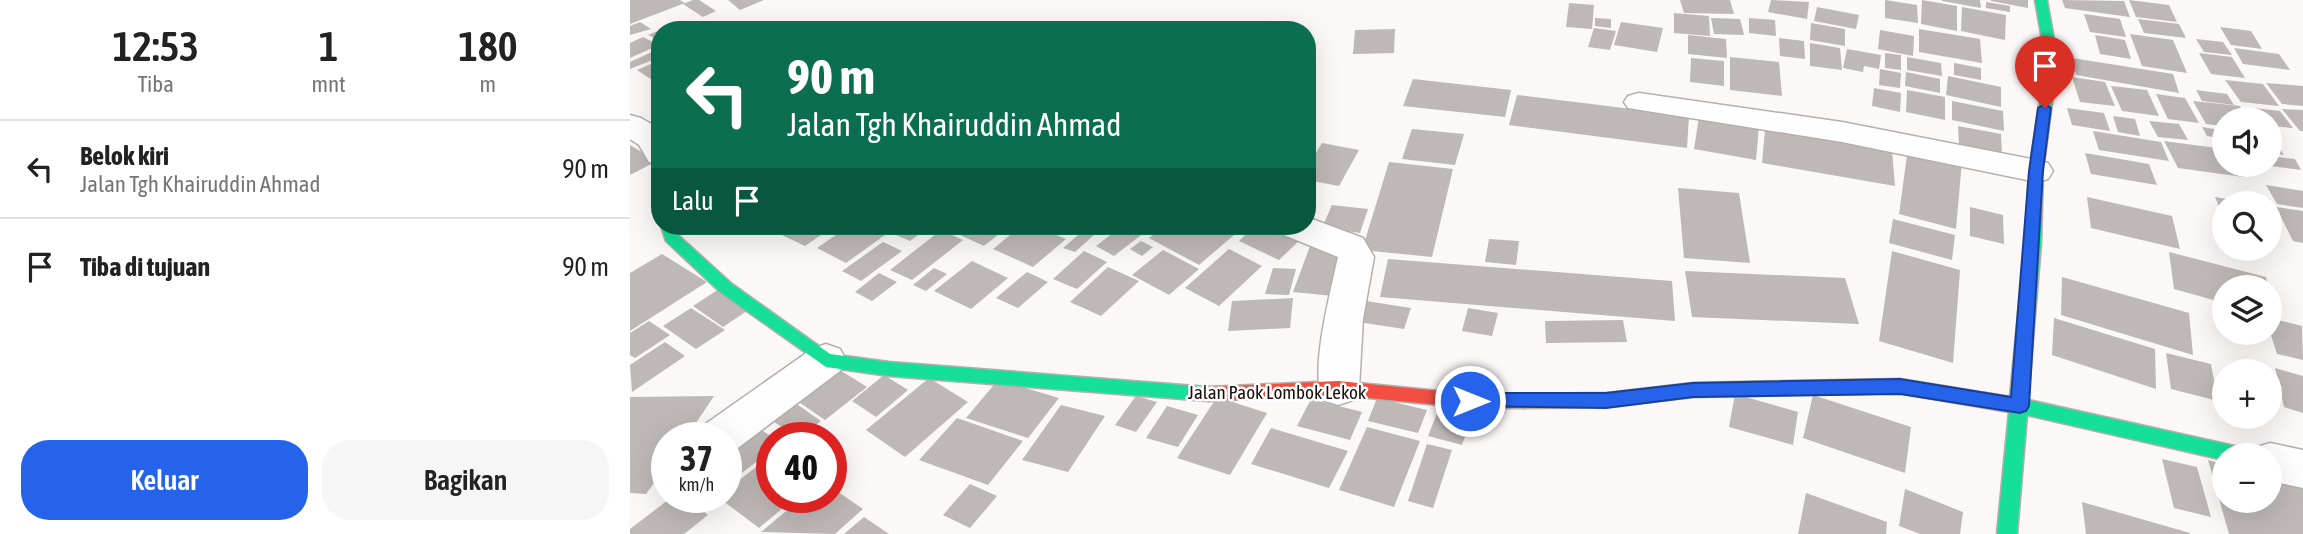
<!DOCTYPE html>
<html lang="id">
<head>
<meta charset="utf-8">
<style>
	body { margin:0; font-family:"Asap Condensed",sans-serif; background:#f6f6f6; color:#222; height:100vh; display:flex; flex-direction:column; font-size:26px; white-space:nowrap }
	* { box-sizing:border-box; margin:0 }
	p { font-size:23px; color:#767676 }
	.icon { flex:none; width:38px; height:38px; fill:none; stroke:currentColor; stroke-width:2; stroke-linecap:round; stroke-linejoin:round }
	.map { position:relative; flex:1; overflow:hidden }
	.details { display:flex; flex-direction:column; background:#fff; width:630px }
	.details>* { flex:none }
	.banner { position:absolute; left:21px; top:21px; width:665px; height:214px; border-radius:28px; box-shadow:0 7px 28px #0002; background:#0b6e4f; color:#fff; overflow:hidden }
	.buttons { position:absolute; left:1582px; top:107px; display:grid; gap:14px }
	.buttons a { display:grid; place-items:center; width:70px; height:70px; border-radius:50%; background:#fff; box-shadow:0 7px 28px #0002; font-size:35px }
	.speed { position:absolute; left:21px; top:422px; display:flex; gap:14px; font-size:35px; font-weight:700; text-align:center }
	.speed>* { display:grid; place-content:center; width:91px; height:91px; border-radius:50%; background:#fff; box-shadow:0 7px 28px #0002; line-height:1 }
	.speed small { font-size:18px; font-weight:400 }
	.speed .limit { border:10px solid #d22; background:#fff; color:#111 }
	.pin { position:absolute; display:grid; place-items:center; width:60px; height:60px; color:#fff; margin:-72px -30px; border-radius:50% 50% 50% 0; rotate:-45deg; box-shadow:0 0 7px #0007 }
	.pin .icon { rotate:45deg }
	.me { position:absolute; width:77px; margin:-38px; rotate:90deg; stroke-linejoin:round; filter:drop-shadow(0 0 5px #0008) }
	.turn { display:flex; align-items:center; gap:24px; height:147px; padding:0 21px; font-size:32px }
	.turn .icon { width:91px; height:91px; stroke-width:2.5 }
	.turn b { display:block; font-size:49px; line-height:60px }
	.then { display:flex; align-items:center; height:66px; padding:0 21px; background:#0003; gap:14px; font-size:26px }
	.eta { display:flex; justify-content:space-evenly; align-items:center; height:119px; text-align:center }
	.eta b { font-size:42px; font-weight:600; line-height:49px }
	.cta { display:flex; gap:14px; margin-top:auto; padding:14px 21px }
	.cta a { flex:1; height:80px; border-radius:28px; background:#2563eb; color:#fff; font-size:28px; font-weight:600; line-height:80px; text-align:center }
	.cta a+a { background:#f6f6f6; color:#222 }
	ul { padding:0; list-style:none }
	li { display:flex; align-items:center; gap:21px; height:98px; padding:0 21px; border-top:2px solid #e0e0e0 }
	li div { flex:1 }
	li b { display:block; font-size:26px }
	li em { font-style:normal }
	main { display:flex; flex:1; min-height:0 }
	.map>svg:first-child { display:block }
	.building { fill:#beb8b6 }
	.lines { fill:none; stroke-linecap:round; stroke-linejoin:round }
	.street-casing { stroke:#b5afad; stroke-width:3 }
	.fast-casing { stroke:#b5afad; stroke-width:3 }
	.jam-casing { stroke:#b5afad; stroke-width:3 }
	.street { fill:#fefefe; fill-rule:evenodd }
	.fast { fill:#16e098; fill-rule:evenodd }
	.jam { fill:#f24e42; fill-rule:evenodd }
	.route { fill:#2563eb; stroke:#184099; stroke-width:2 }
	.labels { text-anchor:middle; stroke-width:5; stroke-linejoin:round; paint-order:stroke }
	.street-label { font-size:19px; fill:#19100c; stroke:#fff }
</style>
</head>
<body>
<main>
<section class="details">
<div class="eta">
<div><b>12:53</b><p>Tiba</p></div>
<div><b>1</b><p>mnt</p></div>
<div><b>180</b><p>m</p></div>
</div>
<ul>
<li><svg class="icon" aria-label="left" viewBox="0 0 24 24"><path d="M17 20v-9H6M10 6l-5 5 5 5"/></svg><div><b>Belok kiri</b><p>Jalan Tgh Khairuddin Ahmad</p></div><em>90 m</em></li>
<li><svg class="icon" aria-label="arrive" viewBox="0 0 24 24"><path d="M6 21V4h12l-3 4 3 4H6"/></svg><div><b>Tiba di tujuan</b></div><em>90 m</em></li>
</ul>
<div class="cta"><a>Keluar</a><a>Bagikan</a></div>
</section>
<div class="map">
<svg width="1673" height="534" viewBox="0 0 1673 534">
	<rect width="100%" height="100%" fill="#fbf8f7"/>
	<!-- building -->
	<g class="building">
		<polygon points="0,0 50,0 55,3 0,24"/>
		<polygon points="63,0 69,0 86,11 73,17 53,4"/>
		<polygon points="98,0 134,0 110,10"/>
		<polygon points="1050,0 1100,0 1104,14 1054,13"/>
		<polygon points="1141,0 1179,2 1177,19 1138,12"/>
		<polygon points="1255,0 1287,5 1288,23 1255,18"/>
		<polygon points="1292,0 1327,6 1327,31 1291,24"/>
		<polygon points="1312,0 1350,0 1351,8 1312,1"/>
		<polygon points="1361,0 1398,0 1398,8 1361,1"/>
		<polygon points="1432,0 1494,1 1500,17 1435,8"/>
		<polygon points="1499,0 1539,5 1547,22 1506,17"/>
		<polygon points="1356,2 1380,6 1380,12 1356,8"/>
		<polygon points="939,3 964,5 962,29 936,27"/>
		<polygon points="1187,7 1229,15 1226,29 1184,21"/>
		<polygon points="1332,7 1376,15 1375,40 1331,31"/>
		<polygon points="1044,13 1079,16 1080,36 1044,33"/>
		<polygon points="1454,14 1490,19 1496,37 1460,32"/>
		<polygon points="965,18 981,19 981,28 965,26"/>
		<polygon points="1081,18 1110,19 1114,35 1084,34"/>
		<polygon points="1119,18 1145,20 1146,36 1119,33"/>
		<polygon points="1508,19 1549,24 1556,38 1514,33"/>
		<polygon points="51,21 67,30 30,30 30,41 18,35"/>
		<polygon points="10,22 21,29 0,35 0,26"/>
		<polygon points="991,22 1033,28 1027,52 984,45"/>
		<polygon points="1181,23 1215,29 1215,46 1180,40"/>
		<polygon points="1590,27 1621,31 1632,49 1601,45"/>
		<polygon points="964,28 986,31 980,50 958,47"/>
		<polygon points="765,29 764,53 723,54 725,30"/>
		<polygon points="1289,29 1350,39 1352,63 1289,52"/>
		<polygon points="1250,30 1284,36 1283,56 1248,49"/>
		<polygon points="1500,34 1543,40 1557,73 1512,66"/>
		<polygon points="1058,35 1096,39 1097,58 1058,54"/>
		<polygon points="1465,35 1495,40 1501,59 1470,54"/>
		<polygon points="13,37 29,45 0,58 0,43"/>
		<polygon points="1149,38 1174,41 1175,59 1150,56"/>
		<polygon points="1566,39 1593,42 1602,55 1574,52"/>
		<polygon points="1180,43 1210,48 1212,70 1180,66"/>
		<polygon points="1604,48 1649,54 1660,70 1613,64"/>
		<polygon points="1217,49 1251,55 1249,69 1234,66 1233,72 1213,68"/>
		<polygon points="22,52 30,57 0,69 0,62"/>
		<polygon points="1255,53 1271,55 1271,70 1255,68"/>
		<polygon points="1569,53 1602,57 1615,78 1581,74"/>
		<polygon points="1100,57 1149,62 1152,96 1100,90"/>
		<polygon points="1277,57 1311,63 1312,76 1277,70"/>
		<polygon points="1061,58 1094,61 1094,86 1060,82"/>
		<polygon points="1442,58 1543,74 1549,93 1446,75"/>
		<polygon points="30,60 30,76 22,80 7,70"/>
		<polygon points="1324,63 1351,68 1351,80 1324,75"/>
		<polygon points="1250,69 1271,73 1270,88 1249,85"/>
		<polygon points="1276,72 1310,79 1310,93 1275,86"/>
		<polygon points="1318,76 1371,87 1371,107 1316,95"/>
		<polygon points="1442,77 1475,82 1485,106 1450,102"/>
		<polygon points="783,79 881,90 875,117 773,106"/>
		<polygon points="1595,80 1633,84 1649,106 1611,102"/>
		<polygon points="1636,83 1673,86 1673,106 1652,104"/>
		<polygon points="1481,86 1517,90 1529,116 1492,111"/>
		<polygon points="1244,88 1271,93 1270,112 1242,106"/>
		<polygon points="1277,90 1315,97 1315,120 1276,112"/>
		<polygon points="1566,90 1597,94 1604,105 1572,101"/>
		<polygon points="1526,94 1555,98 1569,123 1538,119"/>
		<polygon points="887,95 1059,116 1057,148 879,125"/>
		<polygon points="1322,101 1373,111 1374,131 1322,120"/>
		<polygon points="1563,101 1610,106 1618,119 1594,119 1594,126 1576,124"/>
		<polygon points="1615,107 1650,111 1663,128 1640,126 1640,119 1623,119"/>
		<polygon points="1437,108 1474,113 1480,131 1442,125"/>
		<polygon points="1652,109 1673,110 1673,131 1670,131"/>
		<polygon points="1483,116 1505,119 1510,136 1488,132"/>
		<polygon points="1069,117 1129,127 1126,160 1064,149"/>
		<polygon points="1519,121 1549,124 1558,140 1528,137"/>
		<polygon points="1328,126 1371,134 1372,155 1329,146"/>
		<polygon points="1572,127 1590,130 1594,139 1577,136"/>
		<polygon points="782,129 834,134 825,165 772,159"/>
		<polygon points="1135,130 1262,151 1265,186 1132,163"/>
		<polygon points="1463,131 1531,142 1539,161 1469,150"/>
		<polygon points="1640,137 1642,137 1654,155 1640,153"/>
		<polygon points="1534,141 1594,149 1594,164 1607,164 1614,177 1548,168"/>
		<polygon points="692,143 729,150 709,186 677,180 677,167"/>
		<polygon points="0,145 27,161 0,175"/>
		<polygon points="1278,148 1332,161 1326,229 1269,214"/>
		<polygon points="1455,153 1519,164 1527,185 1461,174"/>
		<polygon points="1640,156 1665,159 1671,170 1640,166"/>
		<polygon points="759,162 823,169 802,257 732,250"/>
		<polygon points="1636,185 1673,191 1673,208 1647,204"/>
		<polygon points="1048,188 1109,193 1120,263 1054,258"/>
		<polygon points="1457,197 1542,216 1550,249 1461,228"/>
		<polygon points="1585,197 1614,202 1614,203 1594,203 1594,218"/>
		<polygon points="702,205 738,209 730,233 692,228"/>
		<polygon points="1340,207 1373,215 1374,244 1340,236"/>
		<polygon points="1646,207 1673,211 1673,243 1663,241"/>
		<polygon points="1640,212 1651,234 1640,232"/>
		<polygon points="1263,219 1325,235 1322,260 1259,243"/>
		<polygon points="133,226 204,226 175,246"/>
		<polygon points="219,226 236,226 255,235 216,263 187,248"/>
		<polygon points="257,226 300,226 280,241 252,229"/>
		<polygon points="318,226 379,226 354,246 315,228"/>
		<polygon points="391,226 405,226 436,239 403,267 363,249"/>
		<polygon points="492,226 503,226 515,232 484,256 466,246"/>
		<polygon points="535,226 585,226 604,235 569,265 519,238"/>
		<polygon points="625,226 643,226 671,239 649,260 609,241"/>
		<polygon points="311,230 333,240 282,280 260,270"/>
		<polygon points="454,230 465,234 445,252 433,248"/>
		<polygon points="859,239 889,241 886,265 855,262"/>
		<polygon points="511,241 523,247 512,256 500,249"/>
		<polygon points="253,242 272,251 231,281 212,271"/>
		<polygon points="680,246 719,250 704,296 663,292"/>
		<polygon points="599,249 632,266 589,306 555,288"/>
		<polygon points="533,250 569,269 539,295 502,275"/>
		<polygon points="454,251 477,262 447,289 423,279"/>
		<polygon points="1262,251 1330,270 1323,363 1249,341"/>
		<polygon points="1539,252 1636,277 1638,287 1594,287 1594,303 1544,289"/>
		<polygon points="32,254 77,282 0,331 0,273"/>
		<polygon points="758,259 1042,281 1045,321 750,297"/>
		<polygon points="342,261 378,278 341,309 304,291"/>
		<polygon points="478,267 509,281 471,316 440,302"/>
		<polygon points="304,268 317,274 296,291 283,285"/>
		<polygon points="643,268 666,269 659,295 635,294"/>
		<polygon points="1055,271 1215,278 1229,324 1062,317"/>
		<polygon points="397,272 418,282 388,308 366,298"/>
		<polygon points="249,273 267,282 242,301 225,292"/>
		<polygon points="1432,277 1559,313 1563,355 1431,315"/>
		<polygon points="89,289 120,309 93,327 63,306"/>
		<polygon points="663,298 660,328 598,331 602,301"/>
		<polygon points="736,301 781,308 774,329 728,322"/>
		<polygon points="61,308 95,330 66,349 33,326"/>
		<polygon points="838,308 868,313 862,336 832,331"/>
		<polygon points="1424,318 1525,349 1526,389 1422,355"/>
		<polygon points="1640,318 1672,326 1673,360 1647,354 1640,332"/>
		<polygon points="993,320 997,342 916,343 915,321"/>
		<polygon points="19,321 40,335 5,358 0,355 0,333"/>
		<polygon points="35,342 55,356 2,392 0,365"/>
		<polygon points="1536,353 1581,364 1588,401 1541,389"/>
		<polygon points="202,365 237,387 195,420 160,396"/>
		<polygon points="1645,368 1673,376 1673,413 1654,407"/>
		<polygon points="254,375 278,390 246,417 222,401"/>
		<polygon points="299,378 338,402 275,457 236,430"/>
		<polygon points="368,380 429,398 398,438 336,418"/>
		<polygon points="1105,394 1168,412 1163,445 1099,427"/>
		<polygon points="1183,395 1281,427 1275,473 1173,438"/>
		<polygon points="84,396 56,438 37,438 37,465 16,494 0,493 0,397"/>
		<polygon points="506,396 527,402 506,432 485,425"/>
		<polygon points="587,397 637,413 600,475 547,458"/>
		<polygon points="158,398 191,421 169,438 135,416"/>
		<polygon points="747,398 797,410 788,433 738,421"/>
		<polygon points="681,399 732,412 720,440 667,426"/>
		<polygon points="811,403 844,412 832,445 798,436"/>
		<polygon points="431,405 475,416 438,472 392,460"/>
		<polygon points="537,406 568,415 548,447 516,438"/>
		<polygon points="327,418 393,441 358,485 289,460"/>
		<polygon points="118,421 142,437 142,450 96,485 96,438"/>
		<polygon points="737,427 790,441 764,507 709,490"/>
		<polygon points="641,428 718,451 699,488 621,464"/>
		<polygon points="797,444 822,450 803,508 778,501"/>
		<polygon points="142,455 142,497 166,497 129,528 88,497 96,497 96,490"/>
		<polygon points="1532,459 1567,467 1581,517 1544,508"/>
		<polygon points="1578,460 1594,464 1594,500 1640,500 1640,475 1673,482 1673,534 1599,534"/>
		<polygon points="340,484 367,496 340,528 313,515"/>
		<polygon points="201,487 233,509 205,534 131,532 173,497 201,497"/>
		<polygon points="1275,489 1333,512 1330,534 1290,534 1269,526"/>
		<polygon points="1176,493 1257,522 1256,534 1168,534"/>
		<polygon points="42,497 56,497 78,515 54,534 0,534 0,529"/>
		<polygon points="1452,502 1560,533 1560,534 1456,534"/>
		<polygon points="234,517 259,534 214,534"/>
	</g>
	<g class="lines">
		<!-- street casing -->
		<g class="street-casing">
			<g id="street">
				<polygon points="1009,93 1212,122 1406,160 1418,163 1423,171 1418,179 1406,182 1212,142 998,108 994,102 998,96"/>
				<polygon points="0,115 11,118 30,129 30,165 19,162 9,145 0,139"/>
				<path d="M677,217l56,21 11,19 -11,62 -4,69 -6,12 -15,5 -15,-5c-14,-28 8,-110 15,-143l-54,-22 -6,-9h29z"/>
				<polygon points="196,344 210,349 216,360 210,371 104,451 96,454 96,438 68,438 74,425 182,349"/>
				<polygon points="1640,443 1673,450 1673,488 1640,481 1640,455 1621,455 1624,448"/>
			</g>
		</g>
		<!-- fast casing -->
		<g class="fast-casing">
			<g id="fast">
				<polygon points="1405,0 1417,0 1426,51 1424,87 1413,171 1411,243 1398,400 1609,447 1616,449 1618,455 1594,455 1594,460 1397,415 1387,534 1367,534 1379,412 1270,393 1063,397 977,407 894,408 888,406 885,401 888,396 894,394 977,393 1063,383 1270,379 1380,397 1395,243 1399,171 1412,87 1414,51"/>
				<polygon points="31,226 45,226 48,235 102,284 200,354 259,362 578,387 584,389 587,394 584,399 578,401 259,376 196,367 90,292 36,241"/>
			</g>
		</g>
		<!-- jam casing -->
		<g class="jam-casing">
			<polygon id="jam" points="708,381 840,394 894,394 900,396 903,401 900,406 894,408 840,408 708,395 578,401 572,399 569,394 572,389 578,387"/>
		</g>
		<!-- street -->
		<use href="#street" class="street"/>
		<!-- fast -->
		<use href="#fast" class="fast"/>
		<!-- jam -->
		<use href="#jam" class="jam"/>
	</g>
	<!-- route -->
	<polygon class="route" points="1415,104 1421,108 1413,171 1399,406 1396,411 1390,413 1270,394 1063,397 976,408 834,406 831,401 834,395 840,393 976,393 1063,383 1270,379 1381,397 1399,171 1408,108"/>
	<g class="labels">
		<!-- street labels -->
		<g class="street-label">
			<text x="647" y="399">Jalan Paok Lombok Lekok</text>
		</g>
	</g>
</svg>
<div class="buttons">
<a><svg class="icon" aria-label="sound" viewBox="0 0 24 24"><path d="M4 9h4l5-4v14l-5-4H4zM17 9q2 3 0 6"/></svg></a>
<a><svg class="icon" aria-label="search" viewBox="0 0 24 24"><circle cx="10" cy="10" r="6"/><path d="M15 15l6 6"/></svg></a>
<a><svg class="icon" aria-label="layers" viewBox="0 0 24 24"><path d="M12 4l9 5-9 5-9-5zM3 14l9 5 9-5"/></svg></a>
<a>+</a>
<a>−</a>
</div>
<div class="speed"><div>37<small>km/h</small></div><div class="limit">40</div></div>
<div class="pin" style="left:1415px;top:108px;background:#d93025"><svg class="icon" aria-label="arrive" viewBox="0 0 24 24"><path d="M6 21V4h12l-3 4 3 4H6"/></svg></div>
<svg class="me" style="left:840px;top:401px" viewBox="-20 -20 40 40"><circle r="17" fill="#2563eb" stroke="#fff" stroke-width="3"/><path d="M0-11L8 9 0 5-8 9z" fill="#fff"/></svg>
<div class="banner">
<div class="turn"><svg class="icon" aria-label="left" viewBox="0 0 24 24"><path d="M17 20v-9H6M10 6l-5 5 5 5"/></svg><div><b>90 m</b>Jalan Tgh Khairuddin Ahmad</div></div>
<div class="then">Lalu<svg class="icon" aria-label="arrive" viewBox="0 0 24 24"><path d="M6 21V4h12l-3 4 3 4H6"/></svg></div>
</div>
</div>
</main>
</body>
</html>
